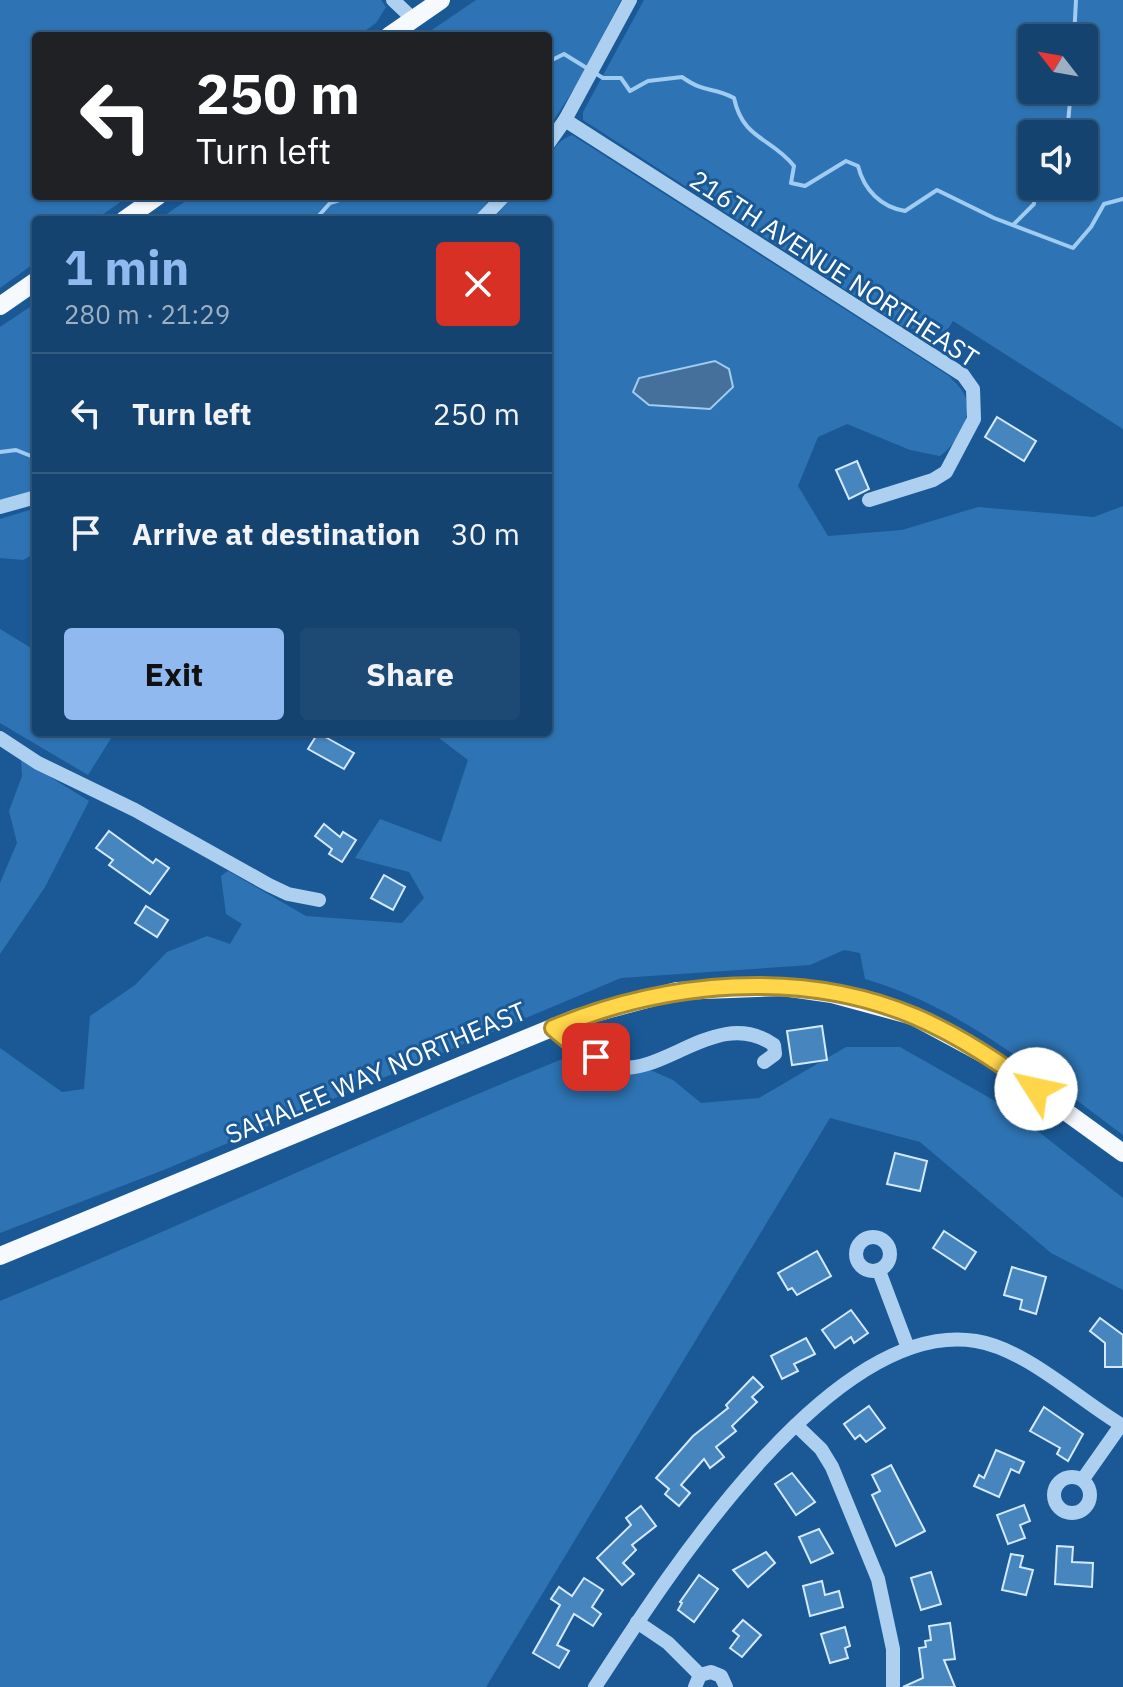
<!DOCTYPE html>
<html lang="en">
<head>
<meta charset="utf-8">
<style>
	body { margin:0; font-family:"IBM Plex Sans",sans-serif; background:#1d4a75; color:#f1f3f6; height:100vh; display:flex; flex-direction:column; font-size:30px; white-space:nowrap }
	* { box-sizing:border-box; margin:0 }
	p { font-size:26px; color:#9db0c3 }
	.icon { flex:none; width:44px; height:44px; fill:none; stroke:currentColor; stroke-width:2; stroke-linecap:round; stroke-linejoin:round }
	.map { position:relative; flex:1; overflow:hidden }
	.details { position:absolute; left:32px; top:216px; width:520px; height:520px; display:flex; flex-direction:column; background:#144370; border-radius:8px; box-shadow:0 2px 6px #0004,0 0 0 2px #335c83 }
	.details>* { flex:none }
	.guide { position:absolute; left:32px; top:32px; width:520px; height:168px; border-radius:8px; box-shadow:0 2px 6px #0004,0 0 0 2px #335c83; background:#202124; color:#fff; overflow:hidden }
	.needle { width:52px; rotate:301deg }
	.fabs { position:absolute; left:1018px; top:24px; display:grid; gap:16px }
	.fabs a { display:grid; place-items:center; width:80px; height:80px; border-radius:8px; background:#144370; box-shadow:0 2px 6px #0004,0 0 0 2px #335c83; font-size:40px }
	.pin { position:absolute; display:grid; place-items:center; width:68px; height:68px; color:#fff; margin:-34px; border-radius:16px; box-shadow:0 4px 12px #0006 }
	.me { position:absolute; width:88px; margin:-44px; rotate:305deg; stroke-linejoin:round; filter:drop-shadow(0 0 6px #0008) }
	.turn { display:flex; align-items:center; gap:28px; height:168px; padding:0 32px; font-size:36px }
	.turn .icon { width:104px; height:104px; stroke-width:2.5 }
	.turn b { display:block; font-size:56px; line-height:68px }
	.round { display:grid; place-items:center; flex:none; width:84px; height:84px; border-radius:8px; background:#1d4a75 }
	.headline { display:flex; align-items:center; justify-content:space-between; height:136px; padding:0 32px }
	h1 { font-size:48px; font-weight:800; line-height:60px; color:#90b9f0 }
	.action { display:flex; gap:16px; margin-top:auto; padding:16px 32px }
	.action a { flex:1; height:92px; border-radius:8px; background:#90b9f0; color:#111; font-size:32px; font-weight:800; line-height:92px; text-align:center }
	.action a+a { background:#1d4a75; color:#f1f3f6 }
	ul { padding:0; list-style:none }
	li { display:flex; align-items:center; gap:24px; height:120px; padding:0 32px; border-top:2px solid #335c83 }
	li div { flex:1 }
	li b { display:block; font-size:30px }
	li em { font-style:normal }
	.map>svg:first-child { display:block }
	.green { fill:#2e74b4; fill-rule:evenodd }
	.water { fill:#44709b; stroke:#a0ccf2; stroke-width:2 }
	.lines { fill:none; stroke-linecap:round; stroke-linejoin:round }
	.stream { stroke:#a0ccf2; stroke-width:4 }
	.building { fill:#4785be; stroke:#d4e9fb; stroke-width:2 }
	.minor { stroke:#add0f0; stroke-width:14 }
	.major { stroke:#f6faff; stroke-width:18 }
	.route-casing { stroke:#a68a30; stroke-width:20 }
	.route { stroke:#ffd54a; stroke-width:14 }
	.labels { text-anchor:middle; stroke-width:6; stroke-linejoin:round; paint-order:stroke }
	.street-label { font-size:26px; fill:#fff; stroke:#1a5996 }
</style>
</head>
<body>
<div class="map">
<svg width="1123" height="1687" viewBox="0 0 1123 1687">
	<rect width="100%" height="100%" fill="#1a5996"/>
	<!-- green -->
	<g class="green">
		<polygon points="0,0 381,0 386,7 376,23 358,36 36,36 36,196 129,196 95,220 36,220 36,262 0,288"/>
		<polygon points="476,0 621,0 583,75 548,129 548,36 423,36"/>
		<path d="M644,0h479v429l-170,-108 -7,11 -41,-4 -322,-208v-8zM1032,38h52v52h-52zM1032,134h52v52h-52z"/>
		<path d="M572,135l377,241c5,6 14,13 16,20 8,21 -8,48 -25,60l-30,-6 -63,-26 -29,13 -20,49 30,50 74,-6 76,-23 116,10 29,-11v629c-82,-60 -159,-127 -258,-156l-5,-26 -16,-3 -34,15 -189,13 -455,191 -166,64v-185l62,44 22,-3 6,-73 45,-31 32,-33 40,-16 23,8 12,-20 -16,-10 -5,-38 7,-5 78,45 96,7 22,-25 -15,-26 -54,-14 25,-39 61,23 27,-82 -37,-28h117v-299l7,-2 -7,-5v-206h-56l22,-24h34c0,-25 -4,-50 24,-61z"/>
		<polygon points="193,196 493,196 472,220 158,220"/>
		<polygon points="36,303 36,492 0,502 0,327"/>
		<polygon points="36,508 36,553 23,560 0,558 0,519"/>
		<polygon points="0,629 36,651 36,732 115,732 88,775 0,723"/>
		<polygon points="21,759 89,801 45,887 0,954 0,883 17,843 9,811 22,776"/>
		<path d="M595,1046l78,34 28,23 58,-5 87,-51h54l111,63 112,88v92l-72,-37 -131,-111 -90,-24 -344,569h-486v-386c200,-82 394,-176 595,-255z"/>
	</g>
	<!-- water -->
	<polygon class="water" points="715,361 729,369 733,387 710,409 649,405 633,392 639,378"/>
	<g class="lines">
		<!-- stream -->
		<g class="stream">
			<polyline points="1074,38 1076,0"/>
			<path d="M548,62l16,-8 39,24h18l9,13 18,-10 34,-4c24,17 29,9 52,21 9,42 37,39 60,68l-3,17 14,3 41,-25 12,5c6,24 23,41 47,45l32,-21 57,28 79,30 18,-21 13,-23 19,-5"/>
			<polyline points="1067,134 1071,90"/>
			<polyline points="315,220 330,203 352,196"/>
			<polyline points="1014,224 1034,204 1035,186"/>
			<polyline points="0,452 16,450 36,458"/>
		</g>
	</g>
	<!-- building -->
	<g class="building">
		<polygon points="997,417 1036,441 1024,461 985,437"/>
		<polygon points="857,461 869,489 849,499 836,470"/>
		<polygon points="318,733 354,753 344,769 308,749"/>
		<polygon points="324,824 340,837 343,832 356,840 342,862 329,854 332,849 315,836"/>
		<polygon points="109,831 153,863 156,859 169,868 150,894 109,865 113,860 96,848"/>
		<polygon points="384,875 405,887 393,910 371,898"/>
		<polygon points="146,906 168,920 157,937 135,923"/>
		<polygon points="822,1026 827,1060 792,1065 787,1031"/>
		<polygon points="895,1153 927,1161 920,1191 887,1184"/>
		<polygon points="944,1231 976,1252 965,1269 933,1248"/>
		<polygon points="817,1251 831,1276 797,1295 792,1288 788,1290 778,1273"/>
		<polygon points="1012,1267 1046,1277 1036,1314 1020,1309 1022,1300 1004,1295"/>
		<polygon points="851,1310 868,1333 854,1343 851,1337 835,1348 822,1330"/>
		<polygon points="1100,1318 1123,1335 1123,1367 1105,1367 1105,1343 1090,1331"/>
		<polygon points="806,1338 815,1354 794,1364 798,1371 782,1379 771,1356"/>
		<polygon points="753,1377 763,1387 752,1397 757,1402 732,1426 736,1431 716,1447 724,1457 710,1468 704,1459 681,1485 690,1493 679,1506 665,1494 669,1489 656,1478 693,1436 728,1408 726,1405"/>
		<polygon points="869,1406 885,1428 866,1442 860,1435 855,1439 844,1424"/>
		<polygon points="1044,1407 1083,1434 1068,1461 1057,1454 1060,1448 1030,1431"/>
		<polygon points="996,1450 1024,1462 1019,1473 1011,1469 999,1497 974,1486 979,1475 984,1478"/>
		<polygon points="891,1465 925,1531 896,1546 872,1495 880,1491 872,1475"/>
		<polygon points="792,1473 815,1502 796,1515 775,1484"/>
		<polygon points="1024,1505 1030,1521 1020,1525 1025,1538 1008,1544 997,1515"/>
		<polygon points="641,1506 656,1526 632,1545 636,1550 623,1563 634,1574 622,1585 597,1558 631,1525 626,1518"/>
		<polygon points="819,1529 833,1553 811,1563 799,1537"/>
		<polygon points="1057,1546 1073,1547 1072,1562 1093,1563 1092,1587 1055,1584"/>
		<polygon points="766,1552 775,1563 748,1587 733,1570"/>
		<polygon points="1011,1554 1023,1556 1020,1567 1033,1570 1026,1595 1002,1590"/>
		<polygon points="931,1572 941,1604 921,1610 911,1578"/>
		<polygon points="699,1575 718,1589 694,1622 678,1610 682,1603 680,1602"/>
		<polygon points="584,1578 603,1590 592,1607 601,1614 593,1626 574,1614 557,1645 569,1651 559,1668 533,1653 560,1605 551,1599 559,1587 572,1596"/>
		<polygon points="822,1581 825,1595 839,1591 843,1607 810,1616 803,1586"/>
		<polygon points="743,1620 761,1635 742,1657 730,1648 739,1636 733,1631"/>
		<polygon points="950,1623 955,1659 944,1660 955,1687 903,1687 923,1678 919,1648 926,1647 925,1641 931,1640 929,1626"/>
		<polygon points="845,1627 850,1646 845,1648 848,1658 830,1663 821,1634"/>
	</g>
	<g class="lines">
		<!-- minor -->
		<g class="minor">
			<polyline points="393,0 413,19"/>
			<polyline points="565,120 963,375 973,389 974,419 946,472 933,480 869,500"/>
			<polyline points="548,144 565,120 630,0"/>
			<polyline points="481,220 504,196"/>
			<polyline points="0,507 36,497"/>
			<polyline points="0,738 38,763 135,810 269,885 288,894 319,900"/>
			<path d="M553,1028c18,15 39,34 63,39 49,9 103,-61 158,-22l1,9 -11,8"/>
			<circle cx="873" cy="1254" r="17"/>
			<polyline points="879,1271 908,1348"/>
			<polyline points="796,1425 821,1449 832,1467 878,1579 893,1649 893,1687"/>
			<circle cx="1072" cy="1495" r="18"/>
			<polyline points="1083,1479 1121,1425"/>
			<polyline points="637,1622 668,1643 700,1675"/>
			<path d="M595,1687c68,-105 236,-370 381,-346 50,8 103,59 147,85"/>
			<polyline points="695,1687 700,1675 711,1672 721,1676 726,1687"/>
		</g>
		<!-- major -->
		<g class="major">
			<polyline points="389,36 441,0"/>
			<polyline points="124,220 158,196"/>
			<polyline points="0,306 36,281"/>
			<polyline points="0,1256 576,1018 677,991 783,987 832,994 913,1016 993,1059 1123,1153"/>
		</g>
	</g>
	<g class="lines">
		<!-- route casing -->
		<g class="route-casing">
			<path id="route" d="M596,1057l-19,-9 -24,-20c113,-47 248,-60 363,-11 44,19 82,45 120,72"/>
		</g>
		<!-- route -->
		<use href="#route" class="route"/>
	</g>
	<g class="labels">
		<!-- street labels -->
		<g class="street-label">
			<text transform="translate(834 269) rotate(33)" y="9">216TH AVENUE NORTHEAST</text>
			<text transform="translate(376 1073) rotate(-23)" y="9">SAHALEE WAY NORTHEAST</text>
		</g>
	</g>
</svg>
<div class="fabs">
<a><svg class="needle" viewBox="-14 -14 28 28"><path d="M0-13l5 13h-10z" fill="#e53935"/><path d="M0 13l5-13h-10z" fill="#9db0c3"/></svg></a>
<a><svg class="icon" aria-label="sound" viewBox="0 0 24 24"><path d="M4 9h4l5-4v14l-5-4H4zM17 9q2 3 0 6"/></svg></a>
</div>
<div class="pin" style="left:596px;top:1057px;background:#d93025"><svg class="icon" aria-label="arrive" viewBox="0 0 24 24"><path d="M6 21V4h12l-3 4 3 4H6"/></svg></div>
<svg class="me" style="left:1036px;top:1089px" viewBox="-20 -20 40 40"><circle r="19" fill="#fff"/><path d="M0-13L10 11 0 6-10 11z" fill="#ffd54a"/></svg>
<div class="guide">
<div class="turn"><svg class="icon" aria-label="left" viewBox="0 0 24 24"><path d="M17 20v-9H6M10 6l-5 5 5 5"/></svg><div><b>250 m</b>Turn left</div></div>
</div>
<section class="details">
<div class="headline"><div><h1>1 min</h1><p>280 m · 21:29</p></div><a class="round" style="background:#d93025;color:#fff"><svg class="icon" aria-label="close" viewBox="0 0 24 24"><path d="M6 6l12 12M18 6L6 18"/></svg></a></div>
<ul>
<li><svg class="icon" aria-label="left" viewBox="0 0 24 24"><path d="M17 20v-9H6M10 6l-5 5 5 5"/></svg><div><b>Turn left</b></div><em>250 m</em></li>
<li><svg class="icon" aria-label="arrive" viewBox="0 0 24 24"><path d="M6 21V4h12l-3 4 3 4H6"/></svg><div><b>Arrive at destination</b></div><em>30 m</em></li>
</ul>
<div class="action"><a>Exit</a><a>Share</a></div>
</section>
</div>
</body>
</html>
